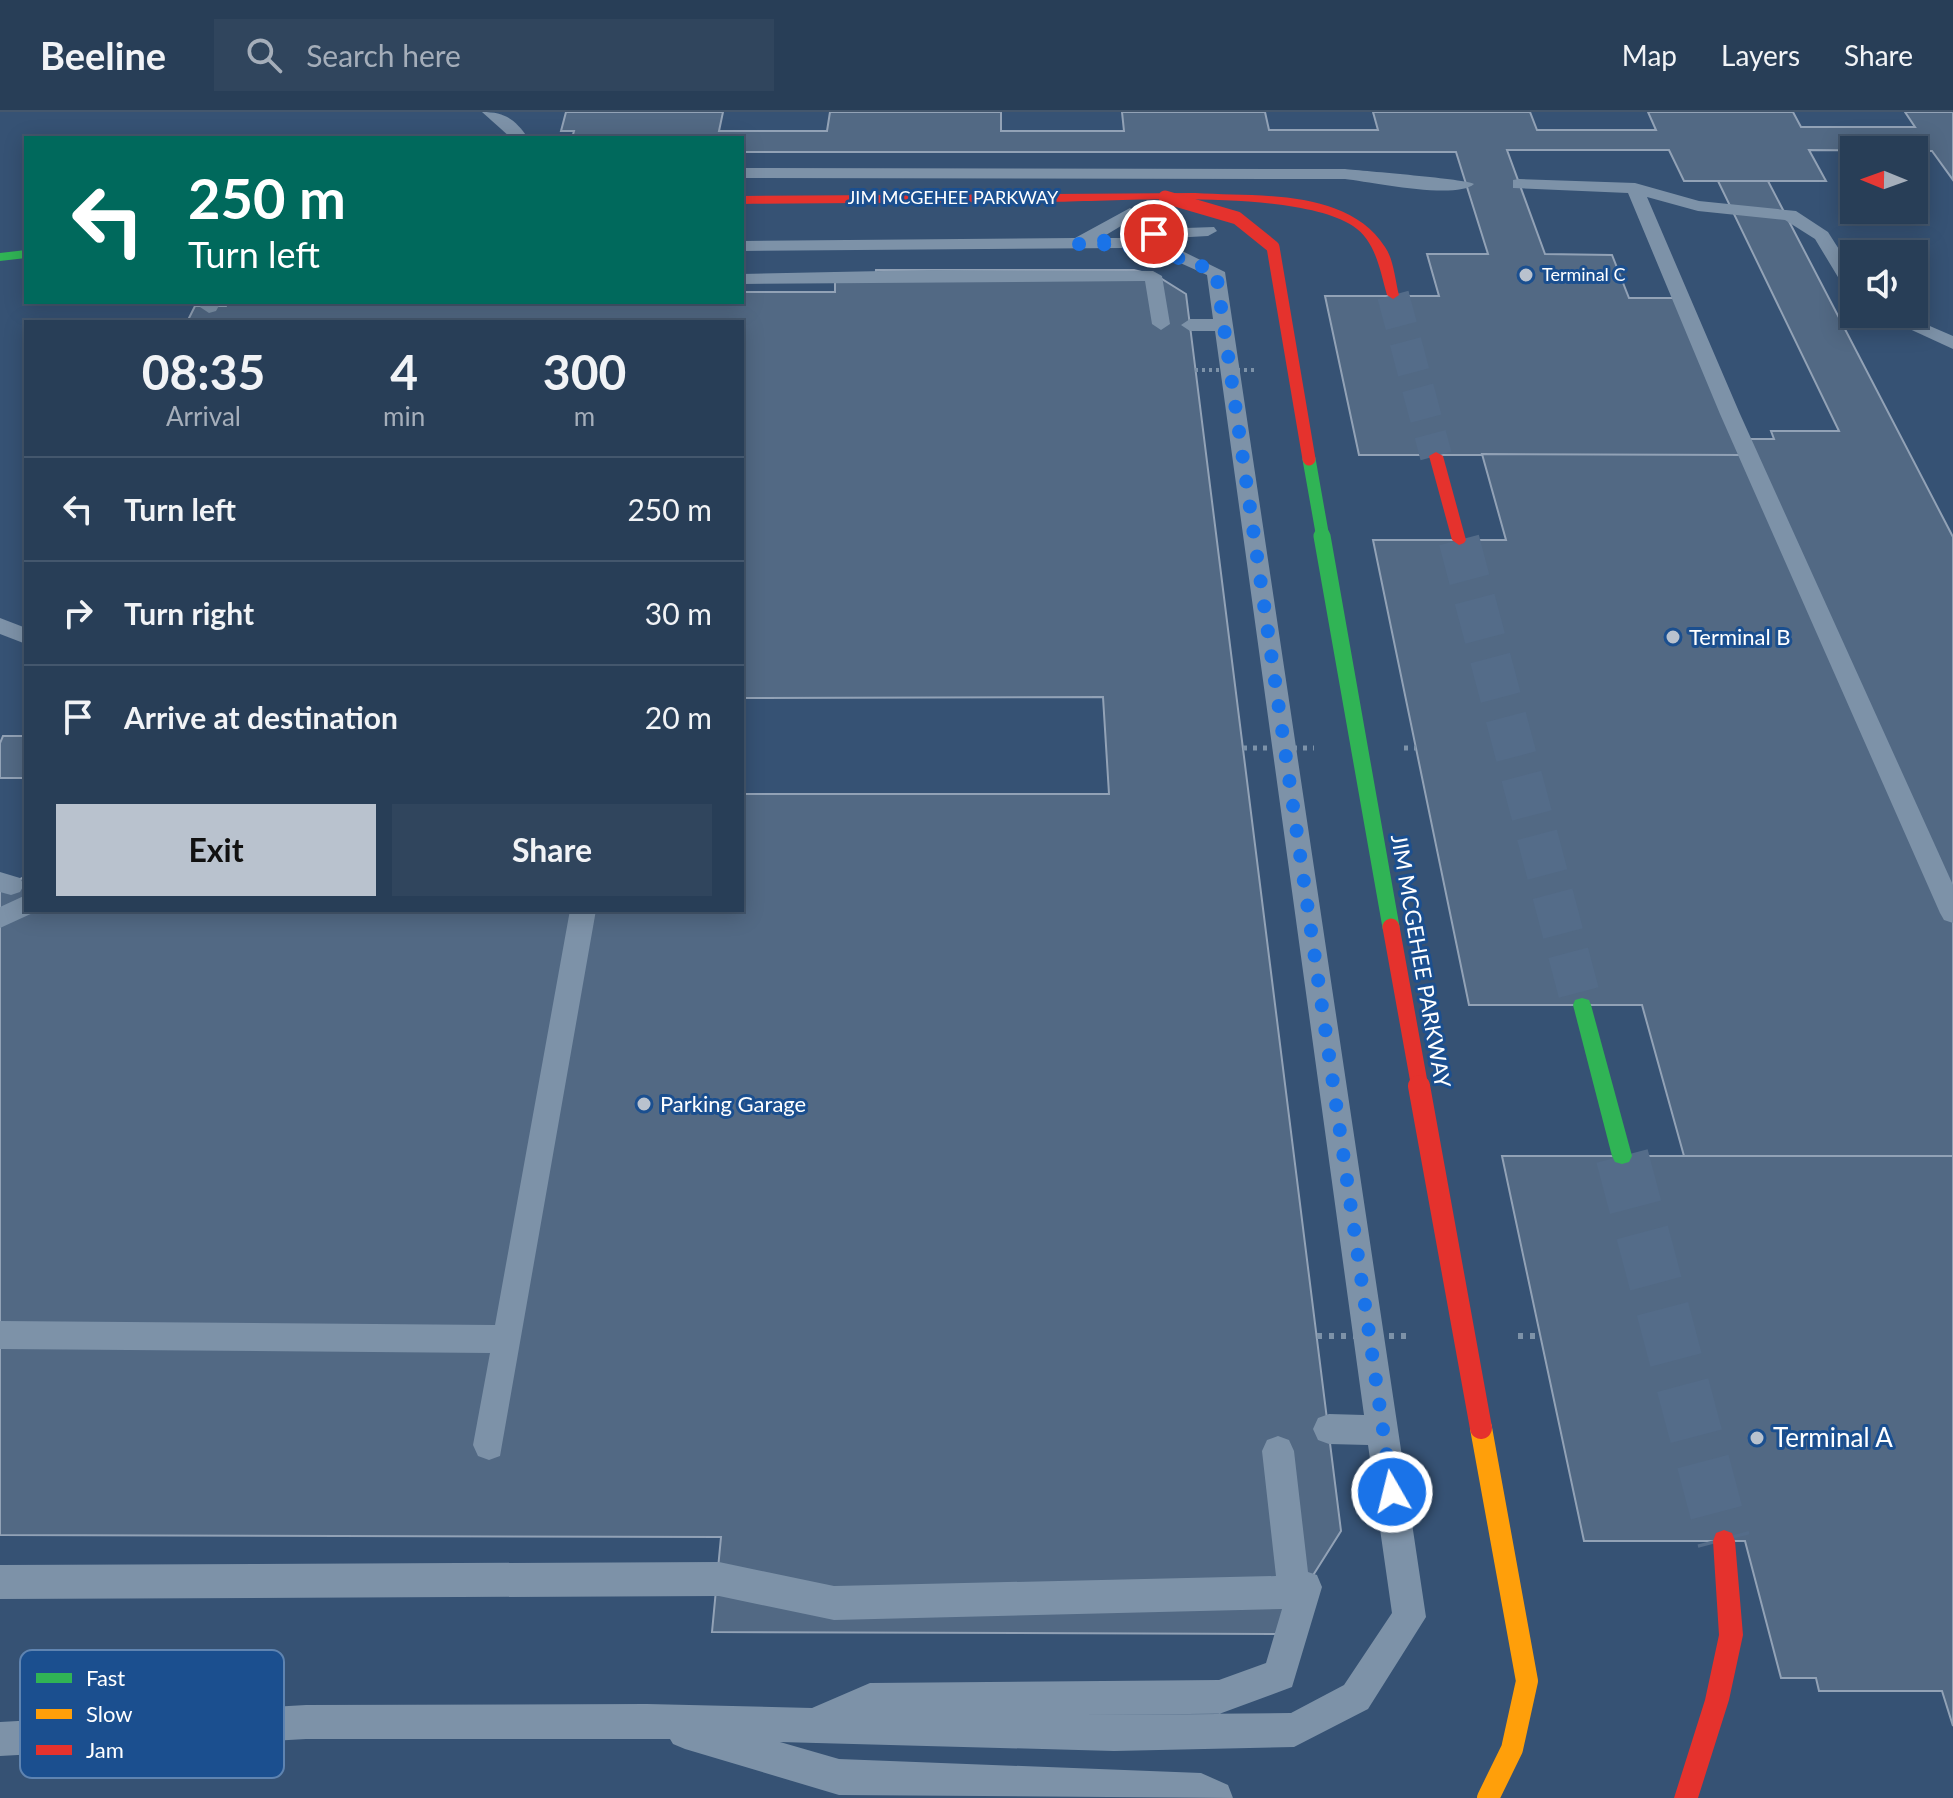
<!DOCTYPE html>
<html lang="en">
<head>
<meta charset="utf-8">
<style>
	body { margin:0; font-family:Lato,sans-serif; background:#30455d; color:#f1f3f6; height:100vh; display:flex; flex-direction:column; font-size:30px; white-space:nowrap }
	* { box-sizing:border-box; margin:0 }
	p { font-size:26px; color:#a5aeba }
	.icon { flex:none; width:44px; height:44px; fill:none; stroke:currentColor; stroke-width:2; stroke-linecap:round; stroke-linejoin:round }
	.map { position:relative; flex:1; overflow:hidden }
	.panel { position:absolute; left:24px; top:208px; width:720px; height:592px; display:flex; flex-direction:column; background:#283e57; border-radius:0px; box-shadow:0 4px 20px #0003,0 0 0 2px #44576d }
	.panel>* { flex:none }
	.banner { position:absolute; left:24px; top:24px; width:720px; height:168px; border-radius:0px; box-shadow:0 4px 20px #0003,0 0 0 2px #44576d; background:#00695c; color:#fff; overflow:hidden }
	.needle { width:52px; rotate:271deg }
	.buttons { position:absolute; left:1840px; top:24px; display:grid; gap:16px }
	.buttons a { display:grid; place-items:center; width:88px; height:88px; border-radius:0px; background:#283e57; box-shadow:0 4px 20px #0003,0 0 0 2px #44576d; font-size:40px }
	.pin { position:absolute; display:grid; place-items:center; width:68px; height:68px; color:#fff; margin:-34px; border:4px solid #fff; border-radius:50%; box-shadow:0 2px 8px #0007 }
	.me { position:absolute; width:88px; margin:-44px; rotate:352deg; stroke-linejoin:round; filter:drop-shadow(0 0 6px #0008) }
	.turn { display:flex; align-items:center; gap:28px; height:168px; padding:0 32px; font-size:36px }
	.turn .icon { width:104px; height:104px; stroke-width:2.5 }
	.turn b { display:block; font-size:56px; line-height:68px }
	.eta { display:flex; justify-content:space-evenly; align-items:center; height:136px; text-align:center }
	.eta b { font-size:48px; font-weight:700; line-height:56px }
	.primary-button { display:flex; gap:16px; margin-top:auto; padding:16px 32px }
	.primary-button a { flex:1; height:92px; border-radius:0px; background:#b9c2ce; color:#111; font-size:32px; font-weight:700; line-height:92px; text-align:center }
	.primary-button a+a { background:#30455d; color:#f1f3f6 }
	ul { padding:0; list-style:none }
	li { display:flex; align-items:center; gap:24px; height:104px; padding:0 32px; border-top:2px solid #44576d }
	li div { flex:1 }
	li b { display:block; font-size:30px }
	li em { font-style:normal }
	header { display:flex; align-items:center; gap:48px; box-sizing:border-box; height:112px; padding:0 40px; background:#283e57; border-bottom:2px solid #44576d }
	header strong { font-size:38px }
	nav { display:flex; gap:44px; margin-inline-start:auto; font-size:28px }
	.search { width:560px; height:72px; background:#30455d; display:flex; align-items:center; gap:20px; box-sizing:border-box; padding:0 28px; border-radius:0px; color:#a5aeba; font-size:30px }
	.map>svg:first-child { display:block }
	.building { fill:#526984; stroke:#92a2b6; stroke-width:2 }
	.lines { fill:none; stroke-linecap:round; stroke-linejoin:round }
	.secondary-tunnel-far2 { stroke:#546c89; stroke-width:32; stroke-dasharray:32 16; stroke-linecap:butt }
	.secondary-tunnel-far1 { stroke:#546c89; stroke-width:41; stroke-dasharray:41 20; stroke-linecap:butt }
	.secondary-tunnel { stroke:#546c89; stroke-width:53; stroke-dasharray:53 26; stroke-linecap:butt }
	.lane { fill:#7d92a8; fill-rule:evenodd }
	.fast { fill:#30b455; fill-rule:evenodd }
	.jam { fill:#e5322d; fill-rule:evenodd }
	.path-bridge-far2 { stroke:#7d92a8; stroke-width:4; stroke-dasharray:3 4; stroke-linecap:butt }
	.path-bridge-far1 { stroke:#7d92a8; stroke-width:5; stroke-dasharray:4 6; stroke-linecap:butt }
	.path-bridge { stroke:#7d92a8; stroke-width:6; stroke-dasharray:5 7; stroke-linecap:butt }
	.fast-bridge-far1 { stroke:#30b455; stroke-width:13 }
	.fast-bridge { stroke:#30b455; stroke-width:17 }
	.slow-bridge { stroke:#ff9f0a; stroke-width:22 }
	.jam-bridge-far2 { stroke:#e5322d; stroke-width:13 }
	.jam-bridge-far1 { stroke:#e5322d; stroke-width:17 }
	.jam-bridge { stroke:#e5322d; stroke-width:22 }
	.route { stroke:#1a73e8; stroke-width:14; stroke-dasharray:0 25.2 }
	.poi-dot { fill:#b9c2ce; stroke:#1b4f8f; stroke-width:3 }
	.labels { text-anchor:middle; stroke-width:6; stroke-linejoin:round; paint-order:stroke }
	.far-street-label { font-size:18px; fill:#fff; stroke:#1b4f8f }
	.far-poi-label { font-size:18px; fill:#fff; stroke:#1b4f8f; text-anchor:start }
	.poi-label { font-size:22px; fill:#fff; stroke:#1b4f8f; text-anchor:start }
	.street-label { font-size:22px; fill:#fff; stroke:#1b4f8f }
	.near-poi-label { font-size:26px; fill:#fff; stroke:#1b4f8f; text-anchor:start }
	.key { fill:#1b4f8f; stroke:#5f84b1; stroke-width:2 }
	.key-label { font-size:22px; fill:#fff }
</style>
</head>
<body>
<header>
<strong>Beeline</strong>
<div class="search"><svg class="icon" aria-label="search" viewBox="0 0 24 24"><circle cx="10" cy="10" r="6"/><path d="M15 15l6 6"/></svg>Search here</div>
<nav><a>Map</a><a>Layers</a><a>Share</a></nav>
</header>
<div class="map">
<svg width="1953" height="1686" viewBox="0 0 1953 1686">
	<rect width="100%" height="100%" fill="#365274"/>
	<!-- building -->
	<g class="building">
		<polygon points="566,0 723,0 719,19 827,19 830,0 1001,0 1001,19 1124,19 1122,0 1265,0 1269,18 1378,18 1373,0 1530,0 1537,18 1656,18 1648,0 1793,0 1801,15 1915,15 1905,0 1953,0 1953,68 1932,39 1809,38 1826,69 1684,69 1669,38 1507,38 1545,142 1612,143 1629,186 1676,186 1742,343 1359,343 1325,184 1439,184 1427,142 1488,142 1456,40 742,40 742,26 572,26 574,19 561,19"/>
		<polygon points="1718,69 1768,69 1953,425 1953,1044 1684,1044 1642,893 1469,893 1373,428 1506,428 1482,342 1742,343 1736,327 1774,327 1771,319 1839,319"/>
		<polygon points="876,158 1134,158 1157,164 1186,182 1341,1419 1276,1522 712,1520 721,1425 0,1423 0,778 26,764 26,798 742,798 742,682 1109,682 1103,585 742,586 742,210 187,210 195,194 226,194 228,190 742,190 742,180 835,180 835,169 875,169"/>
		<polygon points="3,624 26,624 26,666 0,666 0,631"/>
		<polygon points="1502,1044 1953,1044 1953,1614 1942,1579 1819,1579 1816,1566 1781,1566 1745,1429 1584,1429"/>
	</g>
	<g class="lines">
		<!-- secondary-tunnel-far2 -->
		<polyline class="secondary-tunnel-far2" points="1393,183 1436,344"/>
		<!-- secondary-tunnel-far1 -->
		<polyline class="secondary-tunnel-far1" points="1459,428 1582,893"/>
		<!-- secondary-tunnel -->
		<polyline class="secondary-tunnel" points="1622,1044 1724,1429"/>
		<!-- lane -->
		<g class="lane">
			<path d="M482,0c23,0 33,7 46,26h-17z"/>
			<path d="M742,56l603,1c18,2 123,10 129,15 -18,16 -103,-2 -129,-5l-603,-1z"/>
			<polygon points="1519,67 1635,71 1699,89 1796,99 1828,120 1854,161 1854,182 1847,180 1815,127 1785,108 1698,99 1647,85 1740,302 1953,773 1953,811 1944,808 1940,801 1720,302 1628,81 1513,76 1513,68"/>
			<polygon points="1130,96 1139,101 1136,105 1101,126 1122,126 1123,119 1129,118 1214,115 1217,119 1208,124 1135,128 1178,137 1225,160 1426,1505 1368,1597 1294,1635 1114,1639 780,1630 839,1647 1201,1661 1228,1673 1233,1686 839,1683 685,1637 673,1632 670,1627 306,1627 0,1644 0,1610 306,1593 647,1592 812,1596 870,1571 1219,1568 1266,1551 1282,1497 834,1508 719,1484 0,1487 0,1453 719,1450 834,1474 1276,1464 1262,1339 1267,1328 1278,1324 1289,1328 1294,1339 1308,1460 1317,1463 1322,1475 1292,1575 1219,1602 1074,1603 1291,1601 1344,1573 1392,1501 1368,1333 1329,1332 1318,1328 1313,1317 1318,1306 1329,1302 1364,1303 1215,219 1190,219 1181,213 1190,207 1213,207 1207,163 1167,145 1123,136 742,139 742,129 1075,126"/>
			<polygon points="932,158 1153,159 1162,164 1170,212 1161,218 1152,212 1145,169 742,172 742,162"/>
			<polygon points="203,190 221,190 216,199 209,201 200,195"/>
			<polygon points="1877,202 1902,202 1953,224 1953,237"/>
			<polygon points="0,506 26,516 26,532 0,522"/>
			<polygon points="0,760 20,766 24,773 20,780 11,783 0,780"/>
			<polygon points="26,783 26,798 35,800 0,816 0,795"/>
			<polygon points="570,798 596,798 500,1344 489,1348 478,1344 473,1333 490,1241 0,1237 0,1209 495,1213"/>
		</g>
		<!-- fast -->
		<g class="fast">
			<polygon points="26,138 26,146 0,149 0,141"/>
			<polygon points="1582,886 1589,888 1591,893 1632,1044 1629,1050 1622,1052 1615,1050 1612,1044 1573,893 1575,888"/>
		</g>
		<!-- jam -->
		<g class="jam">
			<path d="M1195,81c62,4 152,-5 190,54 9,13 10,33 14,48l-6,4 -6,-4c-7,-24 -11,-54 -34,-69 -58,-37 -229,-25 -301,-24 -103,0 -207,1 -310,2v-8z"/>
			<polygon points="1436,340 1443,344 1466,428 1464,431 1459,433 1452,428 1429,344"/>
			<polygon points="1724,1418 1732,1421 1735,1429 1743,1523 1729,1588 1698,1686 1674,1686 1705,1588 1719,1523 1713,1429 1716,1421"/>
		</g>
		<!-- path-bridge-far2 -->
		<polyline class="path-bridge-far2" points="1195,258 1254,258"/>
		<!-- path-bridge-far1 -->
		<g class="path-bridge-far1">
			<polyline points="1243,636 1314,636"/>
			<polyline points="1404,636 1416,636"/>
		</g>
		<!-- path-bridge -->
		<g class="path-bridge">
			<polyline points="1317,1224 1412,1224"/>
			<polyline points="1518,1224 1540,1224"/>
		</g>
		<!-- fast-bridge-far1 -->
		<polyline class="fast-bridge-far1" points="1309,347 1323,426"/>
		<!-- fast-bridge -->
		<polyline class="fast-bridge" points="1322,424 1391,815"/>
		<!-- slow-bridge -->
		<polyline class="slow-bridge" points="1481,1316 1527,1569 1512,1637 1488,1686"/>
		<!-- jam-bridge-far2 -->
		<polyline class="jam-bridge-far2" points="1165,85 1237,106 1273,135 1309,347"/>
		<!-- jam-bridge-far1 -->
		<polyline class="jam-bridge-far1" points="1391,815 1420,976"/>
		<!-- jam-bridge -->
		<polyline class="jam-bridge" points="1419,974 1481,1316"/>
	</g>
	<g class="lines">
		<!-- route -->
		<path class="route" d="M1154,122l-75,10c50,-1 90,8 137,28l176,1220"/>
	</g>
	<!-- markers -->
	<g class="poi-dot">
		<circle cx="1526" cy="163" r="8"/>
		<circle cx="1673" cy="525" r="8"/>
		<circle cx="644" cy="992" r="8"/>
		<circle cx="1757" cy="1326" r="8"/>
	</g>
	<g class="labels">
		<!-- far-street labels -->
		<g class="far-street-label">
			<text x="953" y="92">JIM MCGEHEE PARKWAY</text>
		</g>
		<!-- far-poi labels -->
		<g class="far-poi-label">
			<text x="1542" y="169">Terminal C</text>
		</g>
		<!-- poi labels -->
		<g class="poi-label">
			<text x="1689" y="533">Terminal B</text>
			<text x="660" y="1000">Parking Garage</text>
		</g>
		<!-- street labels -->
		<g class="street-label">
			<text transform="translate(1421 849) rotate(80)" y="8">JIM MCGEHEE PARKWAY</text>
		</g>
		<!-- near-poi labels -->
		<g class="near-poi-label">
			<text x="1773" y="1335">Terminal A</text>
		</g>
	</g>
	<!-- legend -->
	<rect x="20" y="1538" width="264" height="128" rx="12" class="key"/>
	<rect x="36" y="1561" width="36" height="10" fill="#30b455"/>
	<rect x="36" y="1597" width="36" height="10" fill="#ff9f0a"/>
	<rect x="36" y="1633" width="36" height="10" fill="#e5322d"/>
	<g class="key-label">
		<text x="86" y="1574">Fast</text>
		<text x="86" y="1610">Slow</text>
		<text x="86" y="1646">Jam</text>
	</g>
</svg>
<div class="buttons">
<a><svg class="needle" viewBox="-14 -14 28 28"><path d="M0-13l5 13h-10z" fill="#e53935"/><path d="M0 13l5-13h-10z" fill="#a5aeba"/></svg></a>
<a><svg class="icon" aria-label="sound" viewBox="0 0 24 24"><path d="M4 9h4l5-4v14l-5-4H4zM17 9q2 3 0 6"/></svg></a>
</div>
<div class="pin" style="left:1154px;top:122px;background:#d93025"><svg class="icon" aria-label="arrive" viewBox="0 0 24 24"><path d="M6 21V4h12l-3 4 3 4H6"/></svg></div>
<svg class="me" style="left:1392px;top:1380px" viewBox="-20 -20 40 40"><circle r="17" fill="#1a73e8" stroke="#fff" stroke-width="3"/><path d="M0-11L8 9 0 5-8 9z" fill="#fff"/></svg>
<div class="banner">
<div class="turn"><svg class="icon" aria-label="left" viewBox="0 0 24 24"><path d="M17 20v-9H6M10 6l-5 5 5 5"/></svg><div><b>250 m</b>Turn left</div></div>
</div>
<section class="panel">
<div class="eta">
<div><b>08:35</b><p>Arrival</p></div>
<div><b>4</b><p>min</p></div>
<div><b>300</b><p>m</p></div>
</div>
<ul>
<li><svg class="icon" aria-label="left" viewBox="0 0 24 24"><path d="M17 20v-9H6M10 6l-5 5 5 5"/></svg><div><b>Turn left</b></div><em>250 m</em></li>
<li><svg class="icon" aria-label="right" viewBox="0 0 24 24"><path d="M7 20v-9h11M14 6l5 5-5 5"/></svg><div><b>Turn right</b></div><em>30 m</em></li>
<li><svg class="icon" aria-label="arrive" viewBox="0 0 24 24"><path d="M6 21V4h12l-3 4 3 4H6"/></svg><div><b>Arrive at destination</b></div><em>20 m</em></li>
</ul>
<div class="primary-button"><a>Exit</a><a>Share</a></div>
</section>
</div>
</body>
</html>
